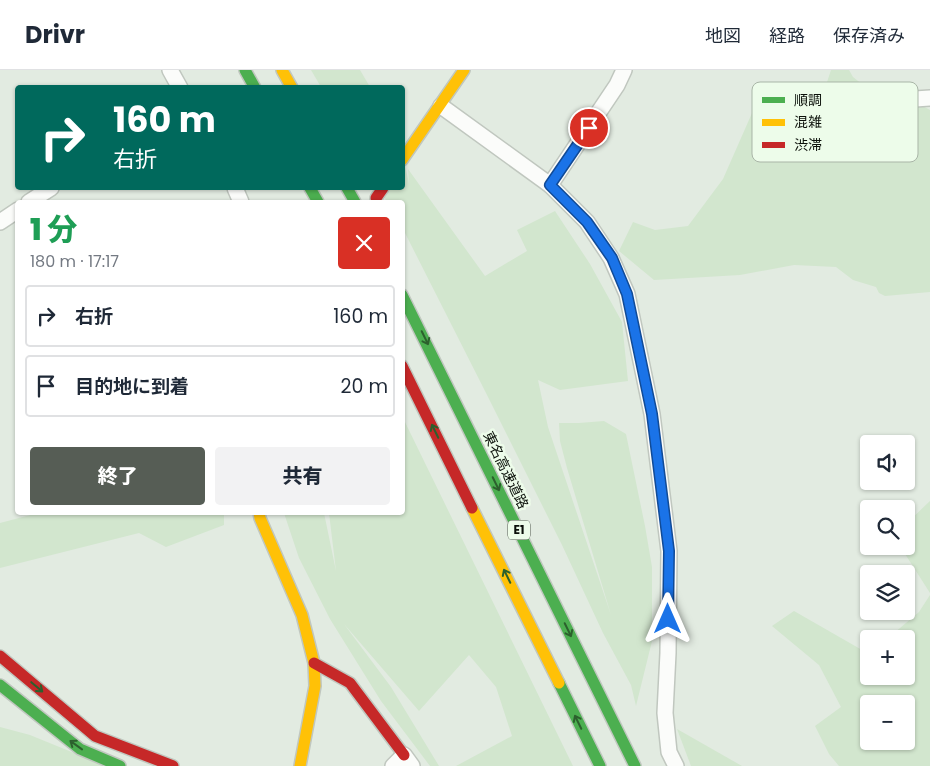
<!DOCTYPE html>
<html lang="ja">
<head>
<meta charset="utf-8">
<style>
	body { margin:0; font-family:Poppins,"Noto Sans JP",sans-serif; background:#f2f2f3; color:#1f2937; height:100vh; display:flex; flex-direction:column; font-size:19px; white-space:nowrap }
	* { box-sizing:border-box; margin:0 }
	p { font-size:16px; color:#747a83 }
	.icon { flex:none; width:28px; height:28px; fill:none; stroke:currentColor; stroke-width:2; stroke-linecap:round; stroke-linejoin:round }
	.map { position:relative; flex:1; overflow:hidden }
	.details { position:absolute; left:15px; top:130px; width:390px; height:315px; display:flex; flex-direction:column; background:#fff; border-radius:5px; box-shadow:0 1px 4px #0004 }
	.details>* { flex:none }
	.hud { position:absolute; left:15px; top:15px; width:390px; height:105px; border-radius:5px; box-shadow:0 1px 4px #0004; background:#00695c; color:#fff; overflow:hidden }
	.controls { position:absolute; left:860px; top:365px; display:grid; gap:10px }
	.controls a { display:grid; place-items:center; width:55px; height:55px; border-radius:5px; background:#fff; box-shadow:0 1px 4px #0004; font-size:25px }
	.pin { position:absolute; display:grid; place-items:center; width:42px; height:42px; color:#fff; margin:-21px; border:2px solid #fff; border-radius:50%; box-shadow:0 1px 5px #0007 }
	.me { position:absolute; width:55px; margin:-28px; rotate:0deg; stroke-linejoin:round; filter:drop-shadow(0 0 4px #0008) }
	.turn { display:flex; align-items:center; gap:18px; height:105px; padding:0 15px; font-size:22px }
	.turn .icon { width:65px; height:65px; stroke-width:2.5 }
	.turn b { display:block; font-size:35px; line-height:42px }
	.round { display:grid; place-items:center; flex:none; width:52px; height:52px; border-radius:5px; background:#f2f2f3 }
	.headline { display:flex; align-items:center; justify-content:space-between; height:85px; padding:0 15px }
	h1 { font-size:30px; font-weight:800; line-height:38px; color:#1e9e55 }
	.cta { display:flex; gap:10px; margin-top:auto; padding:10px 15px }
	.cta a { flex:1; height:58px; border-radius:5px; background:#565d55; color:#fff; font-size:20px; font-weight:800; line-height:58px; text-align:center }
	.cta a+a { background:#f2f2f3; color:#1f2937 }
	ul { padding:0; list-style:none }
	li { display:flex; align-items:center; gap:15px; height:62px; margin:0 10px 8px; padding:0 5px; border:2px solid #e0e1e3; border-radius:5px }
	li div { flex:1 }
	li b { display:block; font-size:19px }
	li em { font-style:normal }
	header { display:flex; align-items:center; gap:30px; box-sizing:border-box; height:70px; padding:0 25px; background:#fff; border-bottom:1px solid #e0e1e3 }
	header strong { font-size:24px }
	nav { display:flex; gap:28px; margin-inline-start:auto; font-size:18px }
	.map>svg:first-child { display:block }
	.green { fill:#d2e6ce; fill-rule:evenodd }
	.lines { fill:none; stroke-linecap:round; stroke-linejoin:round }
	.street-casing { stroke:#c0c7bf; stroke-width:18 }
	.fast-casing { stroke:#c0c7bf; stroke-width:14 }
	.slow-casing { stroke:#c0c7bf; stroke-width:14 }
	.jam-casing { stroke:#c0c7bf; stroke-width:14 }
	.street { stroke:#fbfcfa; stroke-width:15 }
	.fast { stroke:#4caf50; stroke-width:11 }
	.slow { stroke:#ffc107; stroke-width:11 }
	.jam { stroke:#c62828; stroke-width:11 }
	.oneway { stroke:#2c602d }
	.route-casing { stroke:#114b97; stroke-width:12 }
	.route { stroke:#1a73e8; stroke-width:9 }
	.labels { text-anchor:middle; stroke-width:5; stroke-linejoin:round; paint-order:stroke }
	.shield { fill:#edfcea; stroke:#4f574d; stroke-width:1 }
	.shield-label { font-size:12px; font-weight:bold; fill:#0b100a }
	.street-label { font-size:14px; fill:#0b100a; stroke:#edfcea }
	.key { fill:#edfcea; stroke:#a9b5a7; stroke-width:1 }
	.key-label { font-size:14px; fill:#0b100a }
</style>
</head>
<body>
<header>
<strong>Drivr</strong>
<nav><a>地図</a><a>経路</a><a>保存済み</a></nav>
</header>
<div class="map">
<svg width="930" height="696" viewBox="0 0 930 696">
	<rect width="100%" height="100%" fill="#e2ebe1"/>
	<!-- green -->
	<g class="green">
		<polygon points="311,0 360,0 370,17 321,17"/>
		<polygon points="831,0 849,0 853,7 882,30 914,31 930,40 930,222 885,226 879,223 876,217 853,210 836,197 794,195 740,205 654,210 619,181 633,152 655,160 688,156 723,109 763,18 811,19 821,30"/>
		<polygon points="403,88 409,113 408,99 485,206 527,181 517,160 555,141 590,194 622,252 628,311 560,320 538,310 548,357 611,545 567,398 560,371 559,353 579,353 604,351 626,364 645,456 652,497 652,571 636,636 631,615 603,563 562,475 485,321 403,159 402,132 387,132 379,118 402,118"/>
		<polygon points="403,348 573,696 456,696 512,666 496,617 469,585 419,641 344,554 391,617 439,696 430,696 381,631 330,549 299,488 284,443 324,443 336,501 329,443 402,442"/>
		<polygon points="930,431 930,523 900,476 906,476 906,454"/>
		<polygon points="38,443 38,442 224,443 224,455 166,477 139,463 0,498 0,453"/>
		<path d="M930,525v171h-91l-10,-12 -14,-28 26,-19 -22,-42 -47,-39 22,-15 75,43v22h37v-37h-19l32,-27zM869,634h37v37h-37z"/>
		<polygon points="0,657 30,665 106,696 0,696"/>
		<polygon points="677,659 742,696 691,696"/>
	</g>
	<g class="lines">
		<!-- street casing -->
		<g class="street-casing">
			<g id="street">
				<polyline points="170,0 180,18"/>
				<polyline points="915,29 930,28"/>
				<polyline points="441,36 550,115 587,152 611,188 627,224 652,344 669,481 668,583 665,643 669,682 676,696"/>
				<polyline points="550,115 617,15 624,0"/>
				<polyline points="235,118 241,132"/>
				<polyline points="29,132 51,118"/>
				<polyline points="0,152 18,140"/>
				<polyline points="393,696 404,685 412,696"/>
			</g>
		</g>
		<!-- fast casing -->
		<g class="fast-casing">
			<g id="fast">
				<polyline points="245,0 255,18"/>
				<polyline points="310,118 318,132"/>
				<polyline points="347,118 355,132"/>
				<polyline points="402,225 635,696"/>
				<polyline points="559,613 600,696"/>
				<polyline points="0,615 80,679 120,696"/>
			</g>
		</g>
		<!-- slow casing -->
		<g class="slow-casing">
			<g id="slow">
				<polyline points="282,0 292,18"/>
				<polyline points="402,90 464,0"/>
				<polyline points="472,438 559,613"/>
				<polyline points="259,442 260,448 302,545 314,593 315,616 300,696"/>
			</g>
		</g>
		<!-- jam casing -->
		<g class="jam-casing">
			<g id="jam">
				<polyline points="376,128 383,118"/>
				<polyline points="402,296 472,438"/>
				<polyline points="0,586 95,666 173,696"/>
				<polyline points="314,593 350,613 404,685"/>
			</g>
		</g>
		<!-- street -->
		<use href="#street" class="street"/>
		<!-- fast -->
		<use href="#fast" class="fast"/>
		<!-- slow -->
		<use href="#slow" class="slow"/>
		<!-- jam -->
		<use href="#jam" class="jam"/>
	</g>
	<!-- one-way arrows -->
	<defs><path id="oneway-shaft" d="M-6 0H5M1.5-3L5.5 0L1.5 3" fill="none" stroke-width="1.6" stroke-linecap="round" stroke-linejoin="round" transform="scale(1.25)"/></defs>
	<g class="oneway">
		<use href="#oneway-shaft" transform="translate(425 268) rotate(64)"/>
		<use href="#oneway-shaft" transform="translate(435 361) rotate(-116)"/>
		<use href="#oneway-shaft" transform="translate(496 414) rotate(64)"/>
		<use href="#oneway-shaft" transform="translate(507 506) rotate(-116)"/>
		<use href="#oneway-shaft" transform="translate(568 560) rotate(64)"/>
		<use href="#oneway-shaft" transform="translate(37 617) rotate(40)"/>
		<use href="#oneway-shaft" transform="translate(578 652) rotate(-116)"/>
		<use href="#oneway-shaft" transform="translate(76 675) rotate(-144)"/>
	</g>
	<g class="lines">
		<!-- route casing -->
		<g class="route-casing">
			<polyline id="route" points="589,58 550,115 587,152 612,188 627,224 652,344 669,481 668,549"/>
		</g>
		<!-- route -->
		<use href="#route" class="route"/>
	</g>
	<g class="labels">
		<!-- shield labels -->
		<rect class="shield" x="508" y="450.5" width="22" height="19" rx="4"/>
		<g class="shield-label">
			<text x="519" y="464">E1</text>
		</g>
		<!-- street labels -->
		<g class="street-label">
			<text transform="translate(506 400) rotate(64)" y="5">東名高速道路</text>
		</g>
	</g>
	<!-- legend -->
	<rect x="752" y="12" width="166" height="80" rx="8" class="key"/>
	<rect x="762" y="27" width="23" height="6" fill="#4caf50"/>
	<rect x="762" y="49" width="23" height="7" fill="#ffc107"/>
	<rect x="762" y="72" width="23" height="6" fill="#c62828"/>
	<g class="key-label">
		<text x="794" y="35">順調</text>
		<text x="794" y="57">混雑</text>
		<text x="794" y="80">渋滞</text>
	</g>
</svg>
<div class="controls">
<a><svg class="icon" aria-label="sound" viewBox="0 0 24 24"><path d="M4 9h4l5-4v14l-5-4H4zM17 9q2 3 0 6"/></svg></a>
<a><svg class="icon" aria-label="search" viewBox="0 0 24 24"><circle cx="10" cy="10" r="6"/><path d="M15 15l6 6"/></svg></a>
<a><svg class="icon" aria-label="layers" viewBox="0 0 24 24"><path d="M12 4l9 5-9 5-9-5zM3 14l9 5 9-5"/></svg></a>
<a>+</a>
<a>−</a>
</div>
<div class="pin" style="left:589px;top:58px;background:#d93025"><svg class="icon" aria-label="arrive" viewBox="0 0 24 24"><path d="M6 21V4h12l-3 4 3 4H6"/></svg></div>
<svg class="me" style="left:668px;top:549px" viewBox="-20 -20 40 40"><path d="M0-17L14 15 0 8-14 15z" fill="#1a73e8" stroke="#fff" stroke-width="4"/></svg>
<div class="hud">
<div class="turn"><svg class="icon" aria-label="right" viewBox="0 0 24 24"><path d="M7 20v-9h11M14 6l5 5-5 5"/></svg><div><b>160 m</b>右折</div></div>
</div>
<section class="details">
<div class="headline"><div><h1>1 分</h1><p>180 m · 17:17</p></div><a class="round" style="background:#d93025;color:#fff"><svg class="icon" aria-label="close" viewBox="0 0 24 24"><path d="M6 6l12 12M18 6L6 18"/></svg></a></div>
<ul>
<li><svg class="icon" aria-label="right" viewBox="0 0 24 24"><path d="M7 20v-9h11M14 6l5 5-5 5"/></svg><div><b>右折</b></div><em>160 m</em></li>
<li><svg class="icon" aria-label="arrive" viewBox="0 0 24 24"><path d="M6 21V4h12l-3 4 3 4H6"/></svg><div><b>目的地に到着</b></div><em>20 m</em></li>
</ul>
<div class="cta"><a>終了</a><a>共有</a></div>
</section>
</div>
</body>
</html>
